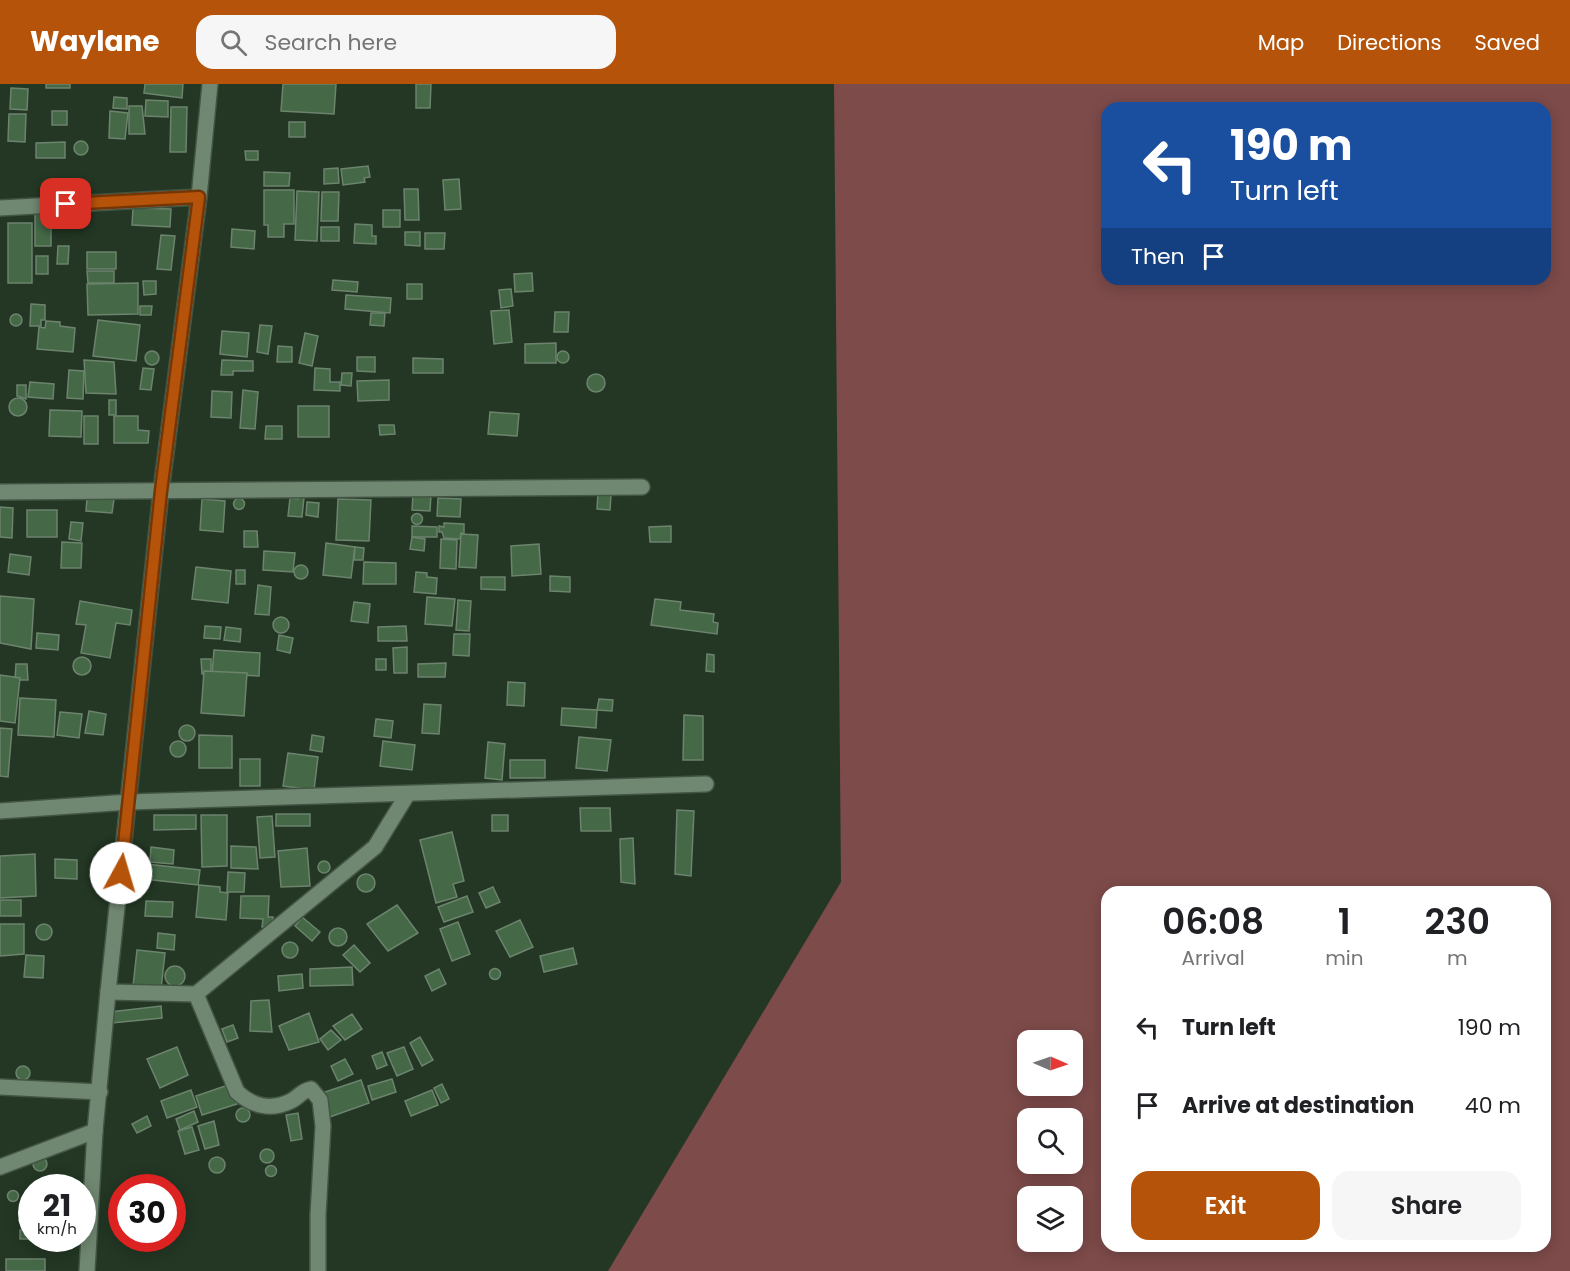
<!DOCTYPE html>
<html lang="en">
<head>
<meta charset="utf-8">
<style>
	body { margin:0; font-family:Poppins,sans-serif; background:#f6f6f6; color:#202124; height:100vh; display:flex; flex-direction:column; font-size:22px; white-space:nowrap }
	* { box-sizing:border-box; margin:0 }
	p { font-size:20px; color:#757577 }
	.icon { flex:none; width:33px; height:33px; fill:none; stroke:currentColor; stroke-width:2; stroke-linecap:round; stroke-linejoin:round }
	.map { position:relative; flex:1; overflow:hidden }
	.sheet { position:absolute; left:1101px; top:802px; width:450px; height:366px; display:flex; flex-direction:column; background:#fff; border-radius:18px; box-shadow:0 3px 15px #0003 }
	.sheet>* { flex:none }
	.guide { position:absolute; left:1101px; top:18px; width:450px; height:183px; border-radius:18px; box-shadow:0 3px 15px #0003; background:#1a4fa0; color:#fff; overflow:hidden }
	.needle { width:39px; rotate:92deg }
	.fabs { position:absolute; left:1017px; top:946px; display:grid; gap:12px }
	.fabs a { display:grid; place-items:center; width:66px; height:66px; border-radius:12px; background:#fff; box-shadow:0 3px 15px #0003; font-size:30px }
	.speed { position:absolute; left:18px; top:1090px; display:flex; gap:12px; font-size:30px; font-weight:700; text-align:center }
	.speed>* { display:grid; place-content:center; width:78px; height:78px; border-radius:50%; background:#fff; box-shadow:0 3px 15px #0003; line-height:1 }
	.speed small { font-size:15px; font-weight:400 }
	.speed .limit { border:9px solid #d22; background:#fff; color:#111 }
	.pin { position:absolute; display:grid; place-items:center; width:51px; height:51px; color:#fff; margin:-26px; border-radius:12px; box-shadow:0 3px 9px #0006 }
	.me { position:absolute; width:66px; margin:-33px; rotate:6deg; stroke-linejoin:round; filter:drop-shadow(0 0 4px #0008) }
	.turn { display:flex; align-items:center; gap:21px; height:126px; padding:0 30px; font-size:27px }
	.turn .icon { width:78px; height:78px; stroke-width:2.5 }
	.turn b { display:block; font-size:42px; line-height:51px }
	.then { display:flex; align-items:center; height:57px; padding:0 30px; background:#0003; gap:12px; font-size:22px }
	.eta { display:flex; justify-content:space-evenly; align-items:center; height:102px; text-align:center }
	.eta b { font-size:36px; font-weight:600; line-height:42px }
	.button { display:flex; gap:12px; margin-top:auto; padding:12px 30px }
	.button a { flex:1; height:69px; border-radius:18px; background:#b45309; color:#fff; font-size:24px; font-weight:600; line-height:69px; text-align:center }
	.button a+a { background:#f6f6f6; color:#202124 }
	ul { padding:0; list-style:none }
	li { display:flex; align-items:center; gap:18px; height:78px; padding:0 30px }
	li div { flex:1 }
	li b { display:block; font-size:22px }
	li em { font-style:normal }
	header { display:flex; align-items:center; gap:36px; box-sizing:border-box; height:84px; padding:0 30px; background:#b45309; color:#fff }
	header strong { font-size:28px }
	nav { display:flex; gap:33px; margin-inline-start:auto; font-size:21px }
	.search { width:420px; height:54px; background:#f6f6f6; display:flex; align-items:center; gap:15px; box-sizing:border-box; padding:0 21px; border-radius:18px; color:#757577; font-size:22px }
	.map>svg:first-child { display:block }
	.forest { fill:#7d4b4a; fill-rule:evenodd }
	.building { fill:#456947; stroke:#6c836d; stroke-width:1.5 }
	.lines { fill:none; stroke-linecap:round; stroke-linejoin:round }
	.minor-casing { stroke:#425443; stroke-width:18 }
	.minor { stroke:#708771; stroke-width:15 }
	.route-casing { stroke:#753606; stroke-width:15 }
	.route { stroke:#b45309; stroke-width:10 }
</style>
</head>
<body>
<header>
<strong>Waylane</strong>
<div class="search"><svg class="icon" aria-label="search" viewBox="0 0 24 24"><circle cx="10" cy="10" r="6"/><path d="M15 15l6 6"/></svg>Search here</div>
<nav><a>Map</a><a>Directions</a><a>Saved</a></nav>
</header>
<div class="map">
<svg width="1570" height="1187" viewBox="0 0 1570 1187">
	<rect width="100%" height="100%" fill="#233724"/>
	<!-- forest -->
	<path class="forest" d="M834,0h736v1187h-962l233,-389zM1107,24h438v171h-438zM1107,808h438v354h-438zM1028,957h44v45h-44zM1028,1035h44v45h-44zM1028,1113h44v45h-44z"/>
	<!-- building -->
	<g class="building">
		<rect x="46" y="0" width="24" height="4"/>
		<polygon points="145,0 183,0 182,14 144,9"/>
		<polygon points="283,0 336,0 334,30 281,27"/>
		<polygon points="416,0 431,0 430,24 416,24"/>
		<polygon points="11,4 28,5 27,26 10,25"/>
		<polygon points="114,13 127,14 127,25 113,24"/>
		<polygon points="146,16 168,17 168,33 145,32"/>
		<polygon points="129,22 142,22 145,50 129,50"/>
		<polygon points="171,23 187,23 186,68 170,68"/>
		<rect x="52" y="27" width="15" height="14"/>
		<polygon points="110,27 128,29 125,55 109,54"/>
		<polygon points="9,30 26,30 25,58 8,57"/>
		<rect x="289" y="38" width="16" height="15"/>
		<circle cx="81" cy="64" r="7"/>
		<polygon points="65,58 65,74 36,74 36,59"/>
		<polygon points="245,67 258,67 258,76 246,76"/>
		<polygon points="368,82 370,93 364,94 365,98 343,101 341,85"/>
		<polygon points="338,84 339,99 324,100 324,85"/>
		<polygon points="264,88 290,89 289,102 264,102"/>
		<polygon points="459,95 461,125 445,126 443,96"/>
		<polygon points="404,105 418,105 419,136 405,136"/>
		<polygon points="264,106 294,106 294,140 284,140 284,153 268,153 268,141 264,141"/>
		<polygon points="297,107 319,108 317,157 295,156"/>
		<polygon points="322,108 339,108 338,137 321,137"/>
		<polygon points="133,124 171,125 170,143 132,141"/>
		<rect x="383" y="126" width="17" height="17"/>
		<rect x="35" y="130" width="16" height="32"/>
		<rect x="8" y="139" width="24" height="60"/>
		<polygon points="355,140 372,141 372,152 376,152 376,160 354,159"/>
		<rect x="321" y="143" width="18" height="14"/>
		<polygon points="232,145 255,147 254,165 231,163"/>
		<polygon points="405,148 420,148 420,162 405,161"/>
		<polygon points="425,149 445,149 444,165 425,165"/>
		<polygon points="161,151 175,152 171,186 157,185"/>
		<polygon points="58,162 69,162 68,180 57,180"/>
		<rect x="87" y="168" width="29" height="17"/>
		<rect x="36" y="172" width="12" height="18"/>
		<polygon points="87,187 114,187 114,199 88,199"/>
		<polygon points="532,189 533,207 515,208 514,190"/>
		<polygon points="333,196 358,198 357,208 332,206"/>
		<polygon points="143,197 156,197 156,210 144,211"/>
		<polygon points="138,199 138,230 88,231 87,200"/>
		<rect x="407" y="200" width="15" height="15"/>
		<polygon points="511,205 513,222 501,224 499,206"/>
		<polygon points="346,211 391,214 390,229 345,225"/>
		<polygon points="31,220 45,221 45,236 41,236 41,242 30,242"/>
		<polygon points="140,222 152,222 151,231 140,231"/>
		<polygon points="509,226 512,258 494,260 491,227"/>
		<polygon points="555,228 569,228 568,248 554,248"/>
		<polygon points="371,229 385,229 384,242 370,241"/>
		<circle cx="16" cy="236" r="6"/>
		<polygon points="98,236 140,241 136,277 93,272"/>
		<polygon points="46,237 60,238 60,242 75,244 73,268 37,265 39,243 45,244"/>
		<polygon points="260,241 272,242 268,270 257,268"/>
		<polygon points="222,247 249,249 247,273 220,270"/>
		<polygon points="305,249 318,252 312,282 299,279"/>
		<polygon points="556,259 556,279 525,279 525,260"/>
		<polygon points="278,262 292,263 292,278 277,278"/>
		<circle cx="563" cy="273" r="6"/>
		<circle cx="152" cy="274" r="7"/>
		<polygon points="357,273 375,273 375,288 357,287"/>
		<polygon points="413,274 443,275 443,289 413,289"/>
		<polygon points="84,276 114,278 116,310 86,309"/>
		<polygon points="222,276 253,277 253,287 233,287 233,291 221,291"/>
		<polygon points="143,284 154,285 151,306 140,305"/>
		<polygon points="315,284 330,285 330,298 340,298 340,307 314,306"/>
		<polygon points="69,286 84,287 83,315 67,314"/>
		<polygon points="342,289 352,289 351,302 341,301"/>
		<circle cx="596" cy="299" r="9"/>
		<polygon points="389,296 389,316 358,317 357,297"/>
		<polygon points="30,298 54,300 53,315 28,313"/>
		<polygon points="17,301 26,301 26,315 17,312"/>
		<polygon points="243,306 258,308 255,345 240,344"/>
		<polygon points="212,307 232,308 231,334 211,333"/>
		<circle cx="18" cy="323" r="9"/>
		<rect x="109" y="316" width="7" height="15"/>
		<rect x="298" y="322" width="31" height="31"/>
		<polygon points="50,326 82,327 81,353 49,352"/>
		<polygon points="490,328 519,330 517,352 488,350"/>
		<rect x="84" y="332" width="14" height="28"/>
		<polygon points="114,332 138,332 138,346 149,347 148,359 114,359"/>
		<polygon points="379,341 394,341 395,350 380,351"/>
		<polygon points="266,342 282,342 282,355 265,355"/>
		<polygon points="598,409 611,411 610,426 597,425"/>
		<polygon points="413,410 431,411 430,427 412,426"/>
		<polygon points="298,412 304,413 302,433 288,432 290,414 298,415"/>
		<polygon points="87,414 114,415 112,429 86,427"/>
		<polygon points="438,414 461,415 460,433 437,432"/>
		<circle cx="239" cy="420" r="5.5"/>
		<polygon points="202,415 225,417 223,448 200,446"/>
		<polygon points="338,415 371,416 369,457 336,456"/>
		<polygon points="307,418 319,419 318,433 306,431"/>
		<polygon points="0,423 13,424 12,454 0,453"/>
		<rect x="27" y="426" width="30" height="27"/>
		<circle cx="417" cy="435" r="5.5"/>
		<polygon points="71,438 83,439 81,457 69,455"/>
		<polygon points="444,439 464,440 464,450 461,449 460,455 444,454 442,448 439,448 439,442 444,443"/>
		<polygon points="412,442 437,443 437,453 412,453"/>
		<polygon points="671,442 671,458 650,458 649,443"/>
		<polygon points="244,447 257,447 258,463 244,463"/>
		<polygon points="461,450 478,451 476,484 459,483"/>
		<polygon points="412,453 425,455 424,467 410,465"/>
		<polygon points="441,455 457,456 456,485 440,484"/>
		<polygon points="62,458 82,459 81,484 61,484"/>
		<polygon points="326,459 355,463 351,494 323,491"/>
		<polygon points="539,460 541,490 512,492 511,462"/>
		<polygon points="355,463 364,464 363,476 354,476"/>
		<polygon points="264,467 295,469 293,488 263,486"/>
		<polygon points="10,470 31,473 29,491 8,488"/>
		<polygon points="364,478 396,479 396,500 363,500"/>
		<circle cx="301" cy="488" r="7"/>
		<polygon points="196,483 231,487 228,519 192,515"/>
		<rect x="236" y="486" width="9" height="14"/>
		<polygon points="416,488 427,489 427,493 437,494 436,510 414,508"/>
		<polygon points="550,492 570,493 570,508 550,507"/>
		<polygon points="481,493 505,493 505,506 481,505"/>
		<polygon points="258,501 271,503 269,531 255,530"/>
		<polygon points="0,512 34,515 31,565 0,559"/>
		<polygon points="427,513 455,515 452,542 425,540"/>
		<polygon points="655,515 681,518 680,526 714,530 713,538 718,539 717,550 651,541"/>
		<polygon points="458,516 471,517 469,547 456,546"/>
		<polygon points="80,517 132,526 130,541 116,539 110,574 81,569 86,541 76,540"/>
		<polygon points="354,518 370,520 368,539 351,537"/>
		<circle cx="281" cy="541" r="8"/>
		<polygon points="205,542 221,543 220,555 204,554"/>
		<polygon points="406,542 407,557 378,557 378,543"/>
		<polygon points="226,543 241,545 240,558 224,556"/>
		<polygon points="37,549 59,551 58,566 36,564"/>
		<polygon points="454,550 470,550 469,572 453,571"/>
		<polygon points="279,551 293,554 290,569 277,566"/>
		<polygon points="407,563 407,589 394,589 393,564"/>
		<polygon points="214,566 260,569 259,592 212,590"/>
		<polygon points="707,570 714,571 714,588 706,587"/>
		<circle cx="82" cy="582" r="9"/>
		<polygon points="201,575 211,575 211,590 202,590"/>
		<rect x="376" y="575" width="10" height="11"/>
		<polygon points="446,579 445,593 418,593 418,580"/>
		<polygon points="16,580 27,580 28,596 15,596"/>
		<polygon points="204,587 247,589 244,632 201,629"/>
		<polygon points="0,591 20,594 15,639 0,637"/>
		<polygon points="508,598 525,599 524,622 507,621"/>
		<polygon points="20,614 56,616 54,653 18,651"/>
		<polygon points="599,615 613,616 612,627 597,626"/>
		<polygon points="424,620 441,621 439,650 422,649"/>
		<polygon points="562,624 597,626 596,644 561,641"/>
		<polygon points="89,627 106,630 103,651 85,649"/>
		<polygon points="60,628 82,630 79,654 57,651"/>
		<polygon points="684,631 703,632 703,676 683,676"/>
		<polygon points="376,635 393,637 391,654 374,652"/>
		<circle cx="187" cy="649" r="8"/>
		<polygon points="0,644 12,645 8,693 0,692"/>
		<polygon points="199,651 232,652 232,684 199,684"/>
		<polygon points="312,651 324,653 322,668 310,666"/>
		<polygon points="579,653 611,656 607,687 576,684"/>
		<circle cx="178" cy="665" r="8"/>
		<polygon points="383,657 415,661 412,686 380,682"/>
		<polygon points="488,658 505,660 502,696 485,694"/>
		<polygon points="288,669 318,673 314,706 283,702"/>
		<rect x="240" y="675" width="20" height="27"/>
		<rect x="510" y="676" width="35" height="18"/>
		<polygon points="580,724 610,724 611,747 581,747"/>
		<polygon points="677,726 694,727 691,792 675,790"/>
		<rect x="276" y="730" width="34" height="12"/>
		<polygon points="154,731 196,731 196,745 154,746"/>
		<polygon points="201,731 227,731 227,782 202,783"/>
		<rect x="492" y="731" width="16" height="16"/>
		<polygon points="272,732 275,773 260,774 257,733"/>
		<polygon points="452,748 464,797 453,800 457,813 436,819 420,756"/>
		<polygon points="633,754 635,800 621,798 620,755"/>
		<polygon points="231,762 256,763 258,785 231,784"/>
		<polygon points="151,763 174,766 173,780 150,778"/>
		<polygon points="307,764 310,802 281,803 278,767"/>
		<polygon points="35,770 36,812 0,814 0,772"/>
		<polygon points="55,775 77,776 77,795 55,794"/>
		<circle cx="324" cy="783" r="6"/>
		<polygon points="146,780 200,786 198,801 144,795"/>
		<polygon points="228,788 245,789 244,808 227,808"/>
		<circle cx="366" cy="799" r="9"/>
		<polygon points="199,801 220,803 220,808 228,809 226,836 196,833"/>
		<polygon points="493,803 500,818 486,824 479,809"/>
		<polygon points="241,812 269,812 268,833 273,833 273,843 262,843 263,835 240,834"/>
		<polygon points="467,812 473,828 444,838 438,823"/>
		<rect x="0" y="816" width="21" height="16"/>
		<polygon points="146,817 173,818 172,833 145,832"/>
		<polygon points="397,821 418,849 388,867 367,840"/>
		<polygon points="302,833 320,848 312,857 295,842"/>
		<polygon points="520,836 533,863 510,873 496,847"/>
		<polygon points="458,838 470,870 452,877 440,845"/>
		<circle cx="44" cy="848" r="8"/>
		<polygon points="0,840 24,840 24,870 0,872"/>
		<circle cx="338" cy="853" r="9"/>
		<polygon points="158,849 175,851 174,866 157,864"/>
		<circle cx="290" cy="866" r="8"/>
		<polygon points="354,861 370,879 360,888 343,871"/>
		<polygon points="573,864 577,880 544,888 540,872"/>
		<polygon points="137,866 165,869 161,905 133,902"/>
		<polygon points="26,871 44,872 43,894 24,893"/>
		<circle cx="175" cy="892" r="10"/>
		<polygon points="352,883 353,901 310,902 310,885"/>
		<circle cx="495" cy="890" r="5.5"/>
		<polygon points="439,885 446,900 432,907 425,892"/>
		<polygon points="302,890 303,904 279,907 278,892"/>
		<polygon points="269,916 272,948 250,947 251,917"/>
		<polygon points="161,922 162,934 112,939 110,928"/>
		<polygon points="309,929 319,958 289,966 279,942"/>
		<polygon points="352,930 362,945 345,956 333,942"/>
		<polygon points="233,941 238,954 227,958 222,945"/>
		<polygon points="331,946 341,956 328,966 320,955"/>
		<polygon points="420,953 433,976 422,982 410,959"/>
		<polygon points="177,963 188,991 160,1004 147,975"/>
		<polygon points="404,963 413,985 397,992 387,969"/>
		<polygon points="382,968 387,981 377,985 372,972"/>
		<polygon points="345,975 353,990 338,997 331,982"/>
		<circle cx="23" cy="989" r="7"/>
		<polygon points="392,995 396,1008 372,1016 368,1002"/>
		<polygon points="361,996 369,1019 327,1034 319,1010"/>
		<polygon points="231,1000 237,1020 202,1031 196,1012"/>
		<polygon points="442,1000 449,1015 441,1019 434,1004"/>
		<polygon points="191,1006 197,1023 167,1034 161,1017"/>
		<polygon points="432,1006 438,1021 411,1032 405,1017"/>
		<circle cx="243" cy="1031" r="7"/>
		<polygon points="194,1027 198,1038 180,1046 176,1035"/>
		<polygon points="298,1029 302,1055 291,1057 286,1031"/>
		<polygon points="147,1032 151,1042 137,1049 132,1040"/>
		<polygon points="214,1037 219,1061 205,1065 198,1042"/>
		<polygon points="192,1043 199,1066 185,1070 178,1047"/>
		<circle cx="267" cy="1072" r="7"/>
		<circle cx="40" cy="1080" r="7"/>
		<circle cx="217" cy="1081" r="8"/>
		<circle cx="271" cy="1087" r="5.5"/>
		<circle cx="13" cy="1112" r="5.5"/>
		<polygon points="32,1131 32,1140 22,1144 19,1136"/>
		<polygon points="20,1146 32,1147 32,1155 36,1155 20,1155"/>
		<rect x="6" y="1175" width="39" height="12"/>
	</g>
	<g class="lines">
		<!-- minor casing -->
		<g class="minor-casing">
			<g id="minor">
				<polyline points="0,124 199,113"/>
				<polyline points="0,408 642,403"/>
				<polyline points="0,727 129,718 706,700"/>
				<polyline points="108,908 196,910 375,763 407,711"/>
				<path d="M196,910l41,98c15,14 34,19 54,9 8,-4 10,-10 20,-12l9,11 3,26 -5,89v56"/>
				<polyline points="0,1003 100,1008"/>
				<polyline points="0,1083 95,1047"/>
				<polyline points="87,1187 95,1047 108,908 161,407 199,113 210,0"/>
			</g>
		</g>
		<!-- minor -->
		<use href="#minor" class="minor"/>
	</g>
	<g class="lines">
		<!-- route casing -->
		<g class="route-casing">
			<polyline id="route" points="66,120 199,113 161,407 121,789"/>
		</g>
		<!-- route -->
		<use href="#route" class="route"/>
	</g>
</svg>
<div class="fabs">
<a><svg class="needle" viewBox="-14 -14 28 28"><path d="M0-13l5 13h-10z" fill="#e53935"/><path d="M0 13l5-13h-10z" fill="#757577"/></svg></a>
<a><svg class="icon" aria-label="search" viewBox="0 0 24 24"><circle cx="10" cy="10" r="6"/><path d="M15 15l6 6"/></svg></a>
<a><svg class="icon" aria-label="layers" viewBox="0 0 24 24"><path d="M12 4l9 5-9 5-9-5zM3 14l9 5 9-5"/></svg></a>
</div>
<div class="speed"><div>21<small>km/h</small></div><div class="limit">30</div></div>
<div class="pin" style="left:66px;top:120px;background:#d93025"><svg class="icon" aria-label="arrive" viewBox="0 0 24 24"><path d="M6 21V4h12l-3 4 3 4H6"/></svg></div>
<svg class="me" style="left:121px;top:789px" viewBox="-20 -20 40 40"><circle r="19" fill="#fff"/><path d="M0-13L10 11 0 6-10 11z" fill="#b45309"/></svg>
<div class="guide">
<div class="turn"><svg class="icon" aria-label="left" viewBox="0 0 24 24"><path d="M17 20v-9H6M10 6l-5 5 5 5"/></svg><div><b>190 m</b>Turn left</div></div>
<div class="then">Then<svg class="icon" aria-label="arrive" viewBox="0 0 24 24"><path d="M6 21V4h12l-3 4 3 4H6"/></svg></div>
</div>
<section class="sheet">
<div class="eta">
<div><b>06:08</b><p>Arrival</p></div>
<div><b>1</b><p>min</p></div>
<div><b>230</b><p>m</p></div>
</div>
<ul>
<li><svg class="icon" aria-label="left" viewBox="0 0 24 24"><path d="M17 20v-9H6M10 6l-5 5 5 5"/></svg><div><b>Turn left</b></div><em>190 m</em></li>
<li><svg class="icon" aria-label="arrive" viewBox="0 0 24 24"><path d="M6 21V4h12l-3 4 3 4H6"/></svg><div><b>Arrive at destination</b></div><em>40 m</em></li>
</ul>
<div class="button"><a>Exit</a><a>Share</a></div>
</section>
</div>
</body>
</html>
